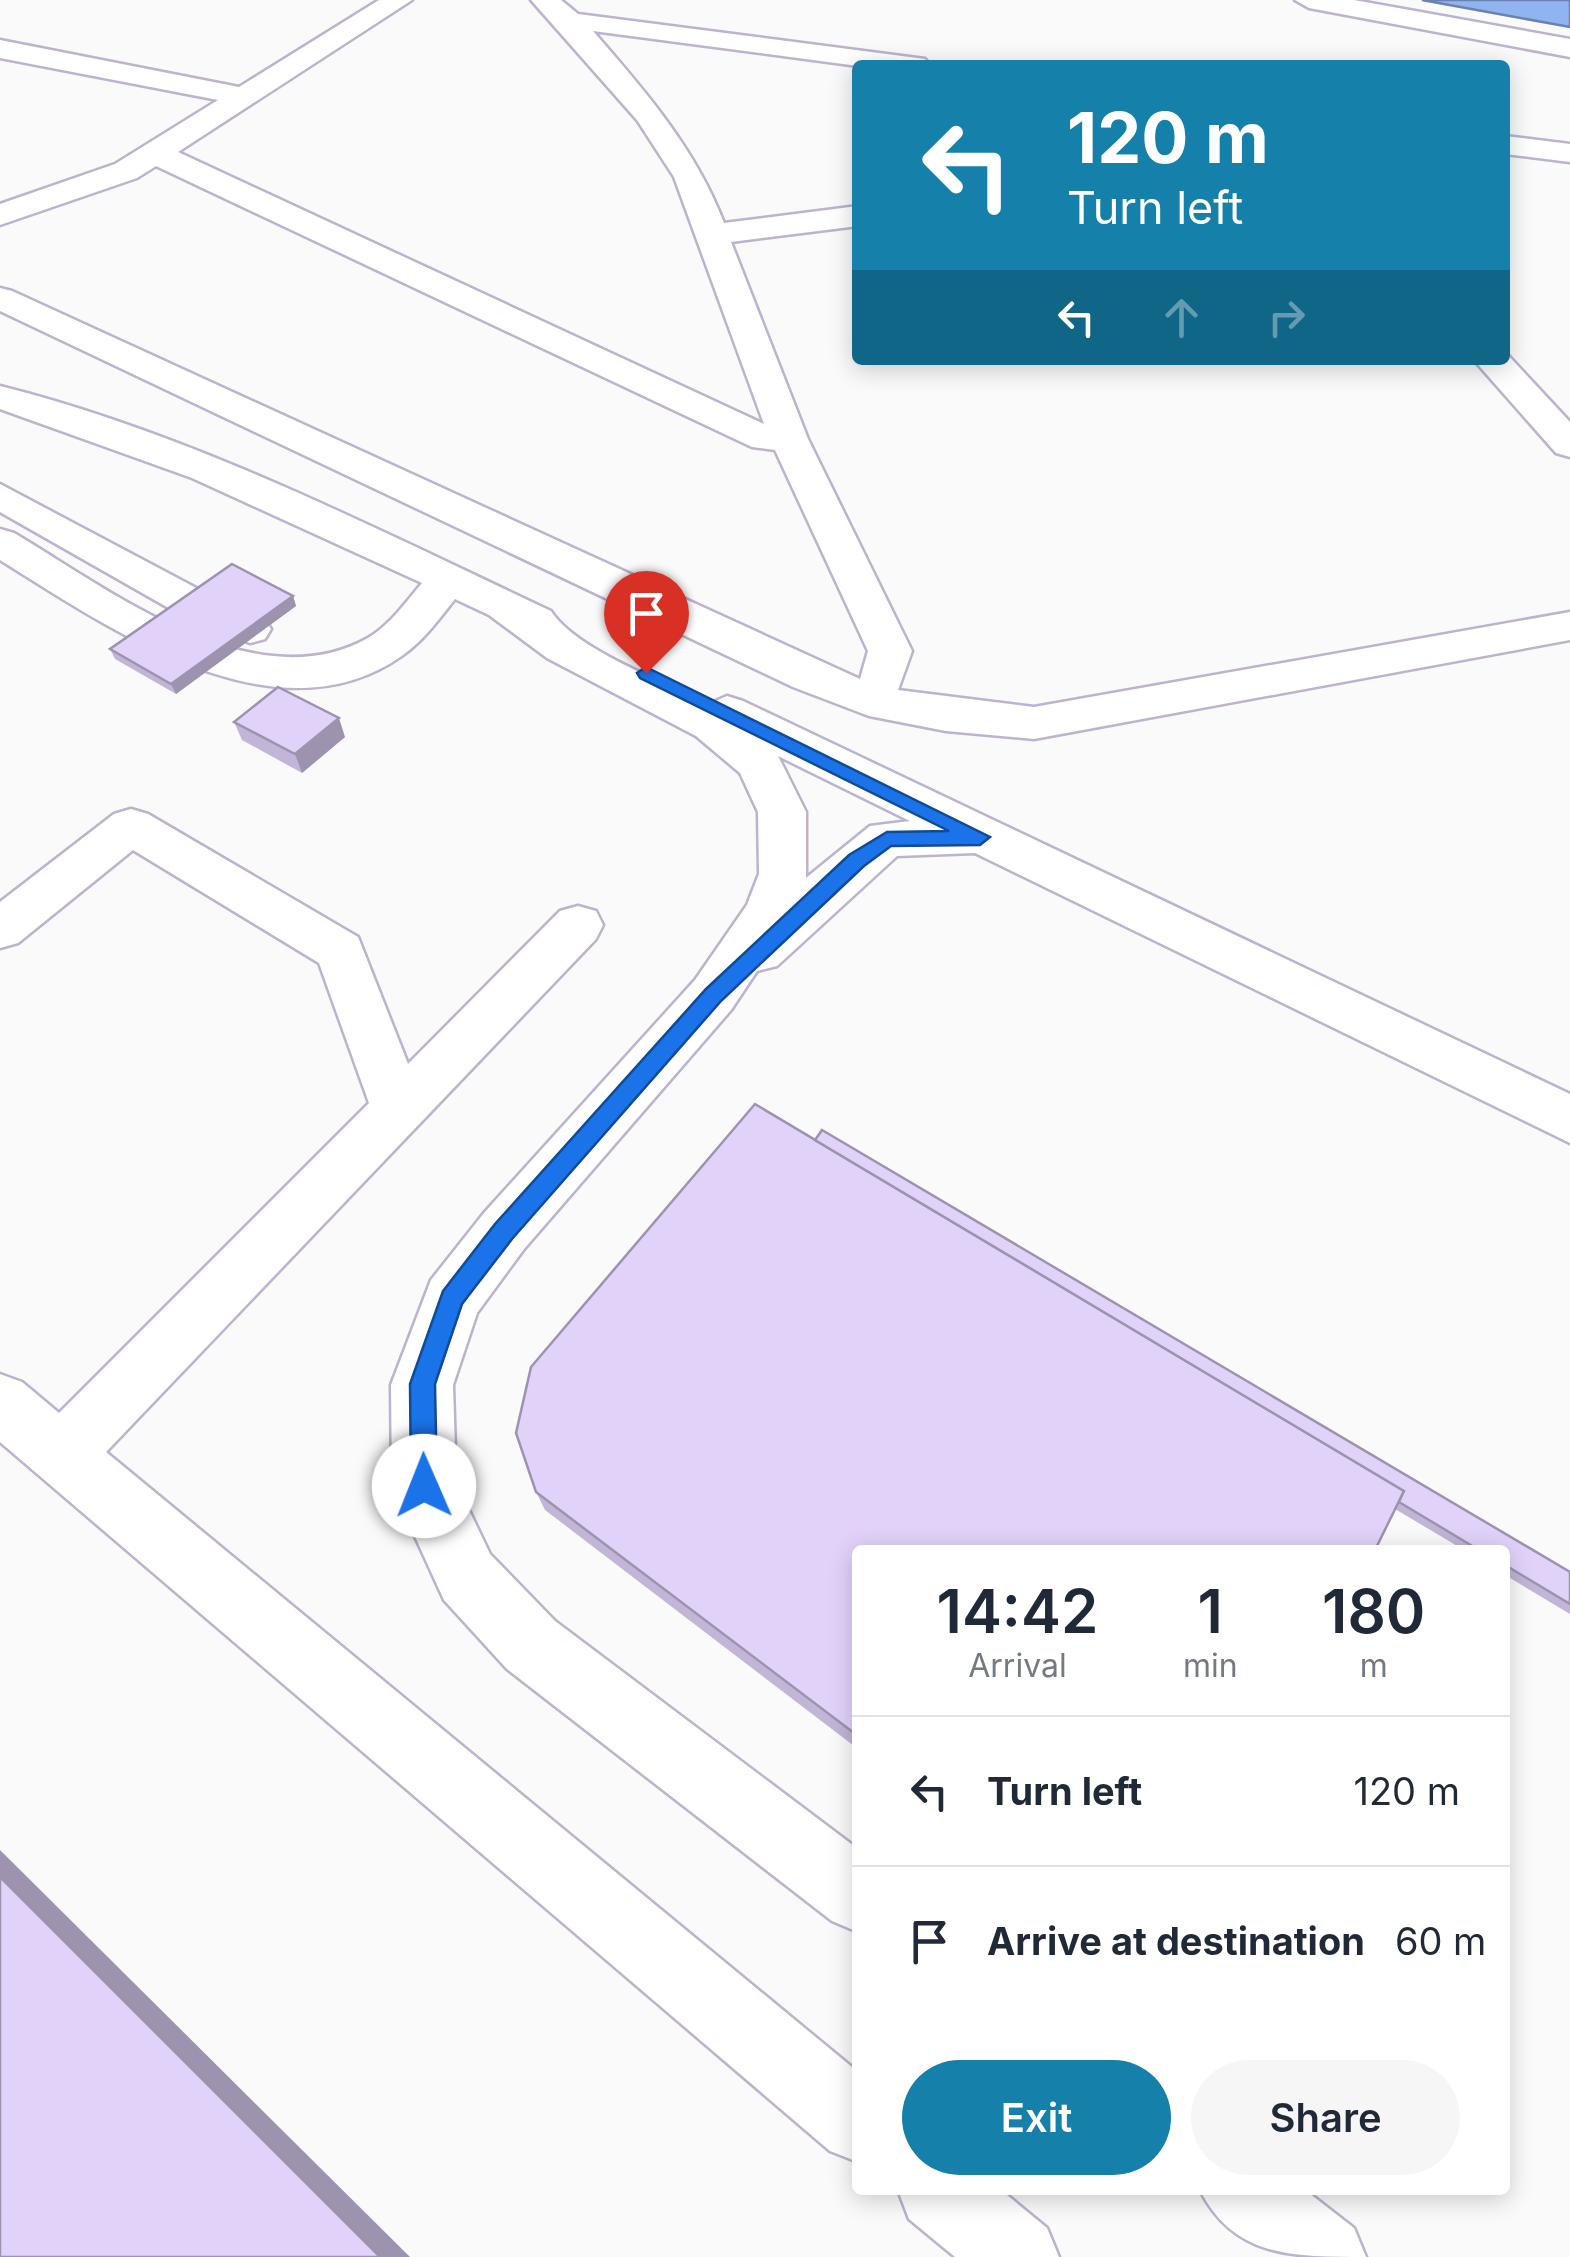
<!DOCTYPE html>
<html lang="en">
<head>
<meta charset="utf-8">
<style>
	body { margin:0; font-family:Inter,sans-serif; background:#f6f6f7; color:#1f2937; height:100vh; display:flex; flex-direction:column; font-size:38px; white-space:nowrap }
	* { box-sizing:border-box; margin:0 }
	p { font-size:32px; color:#747a83 }
	.icon { flex:none; width:55px; height:55px; fill:none; stroke:currentColor; stroke-width:2; stroke-linecap:round; stroke-linejoin:round }
	.map { position:relative; flex:1; overflow:hidden }
	.panel { position:absolute; left:852px; top:1545px; width:658px; height:650px; display:flex; flex-direction:column; background:#fff; border-radius:10px; box-shadow:0 5px 25px #0003 }
	.panel>* { flex:none }
	.top-card { position:absolute; left:852px; top:60px; width:658px; height:305px; border-radius:10px; box-shadow:0 5px 25px #0003; background:#1580a9; color:#fff; overflow:hidden }
	.pin { position:absolute; display:grid; place-items:center; width:85px; height:85px; color:#fff; margin:-102px -42px; border-radius:50% 50% 50% 0; rotate:-45deg; box-shadow:0 0 10px #0007 }
	.pin .icon { rotate:45deg }
	.me { position:absolute; width:110px; margin:-55px; rotate:359deg; stroke-linejoin:round; filter:drop-shadow(0 0 8px #0008) }
	.turn { display:flex; align-items:center; gap:35px; height:210px; padding:0 50px; font-size:45px }
	.turn .icon { width:130px; height:130px; stroke-width:2.5 }
	.turn b { display:block; font-size:70px; line-height:85px }
	.lanes { display:flex; align-items:center; height:95px; padding:0 50px; background:#0003; justify-content:center; gap:50px; direction:ltr }
	.lanes .off { opacity:.35 }
	.eta { display:flex; justify-content:space-evenly; align-items:center; height:170px; text-align:center }
	.eta b { font-size:60px; font-weight:600; line-height:70px }
	.primary-button { display:flex; gap:20px; margin-top:auto; padding:20px 50px }
	.primary-button a { flex:1; height:115px; border-radius:60px; background:#1580a9; color:#fff; font-size:40px; font-weight:600; line-height:115px; text-align:center }
	.primary-button a+a { background:#f6f6f7; color:#1f2937 }
	ul { padding:0; list-style:none }
	li { display:flex; align-items:center; gap:30px; height:150px; padding:0 50px; border-top:2px solid #e0e1e3 }
	li div { flex:1 }
	li b { display:block; font-size:38px }
	li em { font-style:normal }
	.map>svg:first-child { display:block }
	.water { fill:#90b4ef; stroke:#6a82af; stroke-width:2.5 }
	.lines { fill:none; stroke-linecap:round; stroke-linejoin:round }
	.minor-casing { stroke:#bdb2d0; stroke-width:5 }
	.minor { fill:#fff; fill-rule:evenodd }
	.wall { fill:#c2b5d7 }
	.shaded-wall { fill:#9e93af }
	.building { fill:#e1d2fa; stroke:#9e93af; stroke-width:2.5 }
	.route { fill:#1a73e8; stroke:#114b97; stroke-width:2.5 }
</style>
</head>
<body>
<div class="map">
<svg width="1570" height="2257" viewBox="0 0 1570 2257">
	<rect width="100%" height="100%" fill="#fafafa"/>
	<!-- water -->
	<polygon class="water" points="1422,0 1570,0 1570,27"/>
	<g class="lines">
		<!-- minor casing -->
		<g class="minor-casing">
			<g id="minor">
				<path d="M379,0h33l-234,152 586,272 -90,-247 -37,-57 -106,-120h30l17,14 347,45 5,6 -72,1 -265,-35c52,60 102,117 131,192l134,-17v20l-127,16 77,197 104,212 -14,39 136,17 536,-95v28l-536,99 -88,-8 -77,-15 -76,-29 -793,-376v-23l12,3 848,388 8,-28 -93,-201 -23,-3 -596,-281 -19,12 -137,47v-21l115,-40 103,-64 -218,-42v-18l239,47z"/>
				<polygon points="1295,0 1354,0 1570,39 1570,57 1309,8"/>
				<polygon points="1505,136 1570,144 1570,162 1505,154"/>
				<polygon points="1505,352 1570,422 1570,457 1556,453 1474,360 1505,360"/>
				<path d="M0,386c192,48 374,142 551,225 25,39 114,71 158,93l18,-8 16,5 827,393v49l-595,-290 -78,3 -120,110 -20,5 -26,39 -207,239 -47,64 -24,72 3,98 34,71 65,67 303,228v83l-26,-11 -325,-252 -63,-69 -52,-114 -1,-101 40,-105 53,-67 211,-233 52,-75 12,-31 -1,-62 -18,-39 -44,-37 -149,-78 -58,-43 -34,-16c-16,20 -31,41 -52,56 -127,91 -295,-28 -403,-95v-31l14,4c96,57 240,169 354,105 22,-13 38,-36 54,-55l-230,-105 -192,-69zM778,756l132,65 -40,5 -64,52v-66z"/>
				<polygon points="0,484 232,607 265,619 271,629 265,639 250,643 202,627 0,512"/>
				<polygon points="131,809 148,814 358,937 408,1064 560,911 578,906 596,911 603,925 596,939 106,1452 858,2072 858,2162 830,2151 0,1442 0,1374 22,1382 59,1413 369,1103 319,963 133,850 18,943 0,948 0,902 114,814"/>
				<polygon points="898,2190 1001,2190 1047,2228 1059,2257 955,2257 909,2219"/>
				<path d="M1200,2190h105l49,38 12,29c-75,0 -132,0 -166,-67z"/>
			</g>
		</g>
		<!-- minor -->
		<use href="#minor" class="minor"/>
	</g>
	<!-- wall -->
	<g class="wall">
		<polygon points="293,596 296,606 176,694 115,659 110,649"/>
		<polygon points="234,722 345,737 302,773 242,740"/>
		<polygon points="815,1140 1570,1572 1570,1614 1505,1575 1505,1550 1464,1550 1395,1509 858,1550 858,1749 545,1510 536,1492"/>
	</g>
	<!-- shaded-wall -->
	<g class="shaded-wall">
		<polygon points="293,596 296,606 176,694 171,684"/>
		<polygon points="339,718 345,737 302,773 295,754"/>
		<polygon points="0,1850 410,2257 380,2257 0,1877"/>
	</g>
	<!-- building -->
	<g class="building">
		<polygon points="232,564 293,596 171,684 110,649"/>
		<polygon points="278,687 339,718 295,754 234,722"/>
		<polygon points="755,1104 1404,1491 1375,1550 858,1550 858,1736 536,1492 516,1433 531,1367"/>
		<polygon points="822,1130 1570,1572 1570,1604 1505,1565 1505,1550 1479,1550 1399,1502 1404,1491 815,1140"/>
		<polygon points="0,1877 380,2257 0,2257"/>
	</g>
	<!-- route -->
	<polygon class="route" points="646,667 990,837 980,845 891,846 864,866 721,1001 512,1239 462,1304 435,1384 437,1486 433,1495 424,1499 414,1495 411,1486 410,1384 443,1291 495,1224 706,989 849,855 887,832 949,831 640,678 637,673"/>
</svg>
<div class="pin" style="left:646px;top:673px;background:#d93025"><svg class="icon" aria-label="arrive" viewBox="0 0 24 24"><path d="M6 21V4h12l-3 4 3 4H6"/></svg></div>
<svg class="me" style="left:424px;top:1486px" viewBox="-20 -20 40 40"><circle r="19" fill="#fff"/><path d="M0-13L10 11 0 6-10 11z" fill="#1a73e8"/></svg>
<div class="top-card">
<div class="turn"><svg class="icon" aria-label="left" viewBox="0 0 24 24"><path d="M17 20v-9H6M10 6l-5 5 5 5"/></svg><div><b>120 m</b>Turn left</div></div>
<div class="lanes"><svg class="icon" aria-label="left" viewBox="0 0 24 24"><path d="M17 20v-9H6M10 6l-5 5 5 5"/></svg><svg class="icon off" aria-label="ahead" viewBox="0 0 24 24"><path d="M12 20V5M6 11l6-6 6 6"/></svg><svg class="icon off" aria-label="right" viewBox="0 0 24 24"><path d="M7 20v-9h11M14 6l5 5-5 5"/></svg></div>
</div>
<section class="panel">
<div class="eta">
<div><b>14:42</b><p>Arrival</p></div>
<div><b>1</b><p>min</p></div>
<div><b>180</b><p>m</p></div>
</div>
<ul>
<li><svg class="icon" aria-label="left" viewBox="0 0 24 24"><path d="M17 20v-9H6M10 6l-5 5 5 5"/></svg><div><b>Turn left</b></div><em>120 m</em></li>
<li><svg class="icon" aria-label="arrive" viewBox="0 0 24 24"><path d="M6 21V4h12l-3 4 3 4H6"/></svg><div><b>Arrive at destination</b></div><em>60 m</em></li>
</ul>
<div class="primary-button"><a>Exit</a><a>Share</a></div>
</section>
</div>
</body>
</html>
